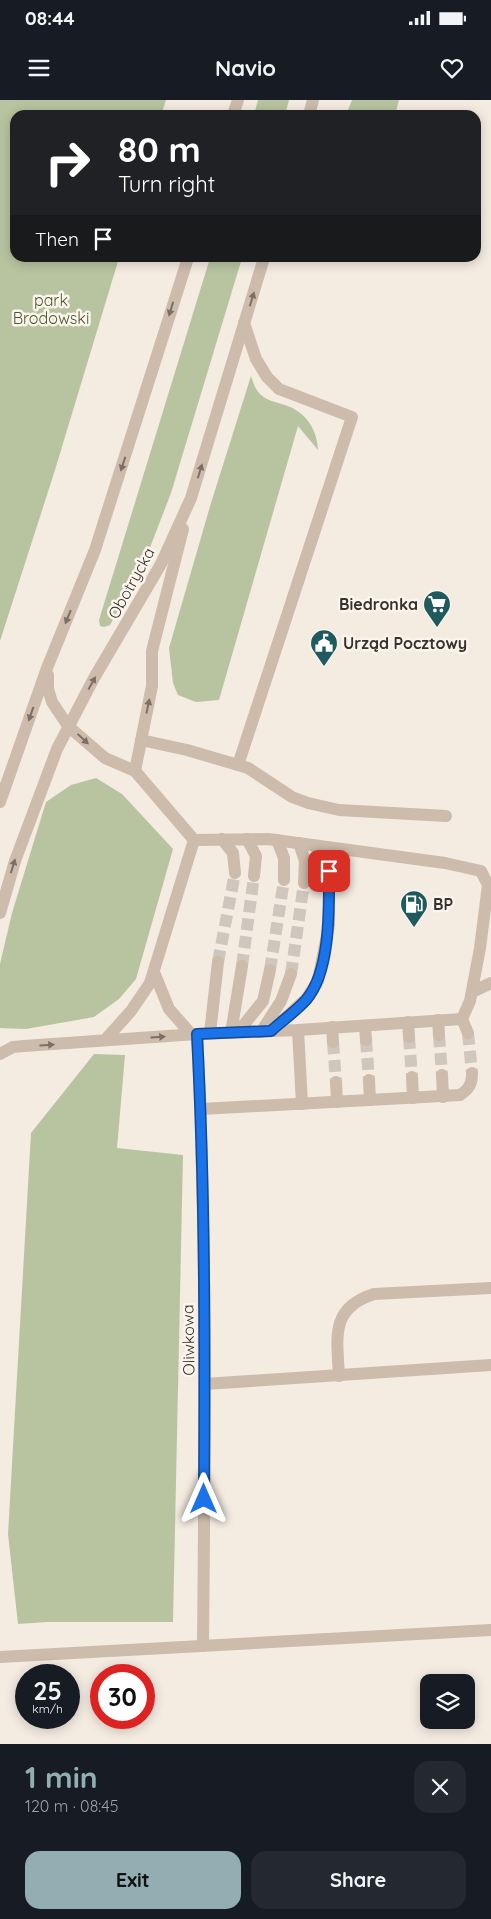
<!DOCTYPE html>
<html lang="en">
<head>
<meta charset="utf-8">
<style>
	body { margin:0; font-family:Quicksand,sans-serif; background:#242831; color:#f1f3f6; height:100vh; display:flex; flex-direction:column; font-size:19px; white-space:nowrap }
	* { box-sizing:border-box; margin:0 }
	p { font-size:16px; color:#9ea1a6 }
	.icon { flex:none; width:28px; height:28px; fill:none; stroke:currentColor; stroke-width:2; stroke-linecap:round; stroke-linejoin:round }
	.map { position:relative; height:1644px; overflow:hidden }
	.details { display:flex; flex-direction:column; background:#171b24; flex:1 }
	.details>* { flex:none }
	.hud { position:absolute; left:10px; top:10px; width:471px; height:152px; border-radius:15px; box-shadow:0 2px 12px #0003; background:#202124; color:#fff; overflow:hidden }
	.tools { position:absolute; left:420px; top:1574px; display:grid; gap:10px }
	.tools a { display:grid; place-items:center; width:55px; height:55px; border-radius:10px; background:#171b24; box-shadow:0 2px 12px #0003; font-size:25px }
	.speed { position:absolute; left:15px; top:1564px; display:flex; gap:10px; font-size:25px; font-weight:700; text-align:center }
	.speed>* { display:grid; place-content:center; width:65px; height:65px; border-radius:50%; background:#171b24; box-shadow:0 2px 12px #0003; line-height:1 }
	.speed small { font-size:12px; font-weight:400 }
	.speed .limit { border:8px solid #d22; background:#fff; color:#111 }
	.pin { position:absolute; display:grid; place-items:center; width:42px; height:42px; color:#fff; margin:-21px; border-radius:10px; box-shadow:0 2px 8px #0006 }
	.me { position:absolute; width:55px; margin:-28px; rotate:0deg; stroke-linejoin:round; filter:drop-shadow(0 0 4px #0008) }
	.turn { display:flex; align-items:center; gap:18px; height:105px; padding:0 25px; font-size:22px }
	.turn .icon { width:65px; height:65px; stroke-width:2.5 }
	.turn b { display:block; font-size:35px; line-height:42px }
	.then { display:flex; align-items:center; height:48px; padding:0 25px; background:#0003; gap:10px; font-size:19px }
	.round { display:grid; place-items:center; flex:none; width:52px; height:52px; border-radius:15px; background:#242831 }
	.head { display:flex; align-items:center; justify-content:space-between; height:85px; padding:0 25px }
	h1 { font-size:30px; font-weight:700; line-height:38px; color:#92aeb2 }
	.action { display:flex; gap:10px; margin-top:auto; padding:10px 25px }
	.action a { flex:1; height:58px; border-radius:15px; background:#92aeb2; color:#111; font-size:20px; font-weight:700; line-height:58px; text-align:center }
	.action a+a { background:#242831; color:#f1f3f6 }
	.status { display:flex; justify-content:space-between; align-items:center; height:35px; padding:0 25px; background:#171b24; direction:ltr }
	.status svg { height:14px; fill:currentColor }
	header { display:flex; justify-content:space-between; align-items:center; height:65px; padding:0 25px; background:#171b24; font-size:22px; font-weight:700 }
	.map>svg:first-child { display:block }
	.green { fill:#b8c4a0 }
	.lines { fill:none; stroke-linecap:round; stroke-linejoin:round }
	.minor-tunnel { stroke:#cfc6bd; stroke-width:12; stroke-dasharray:12 6; stroke-linecap:butt }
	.minor { stroke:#cdbbac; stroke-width:12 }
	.oneway { fill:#7d6f65 }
	.route-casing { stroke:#114b97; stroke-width:12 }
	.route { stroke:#1a73e8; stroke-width:9 }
	.labels { text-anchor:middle; stroke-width:5; stroke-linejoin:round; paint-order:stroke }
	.park-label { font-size:16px; fill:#4a5a2e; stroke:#fbf5ee }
	.street-label { font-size:16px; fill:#3b302b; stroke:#fbf5ee }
	.poi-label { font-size:16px; font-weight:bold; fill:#3b302b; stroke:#fbf5ee; text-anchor:start }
</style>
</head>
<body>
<div class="status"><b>08:44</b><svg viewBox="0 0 49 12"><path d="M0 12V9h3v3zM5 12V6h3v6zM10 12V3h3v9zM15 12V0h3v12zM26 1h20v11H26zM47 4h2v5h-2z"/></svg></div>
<header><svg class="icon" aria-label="menu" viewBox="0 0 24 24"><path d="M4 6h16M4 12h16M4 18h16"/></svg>Navio<svg class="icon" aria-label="heart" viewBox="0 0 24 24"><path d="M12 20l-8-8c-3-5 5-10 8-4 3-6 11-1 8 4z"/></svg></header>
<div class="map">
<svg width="491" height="1644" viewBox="0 0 491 1644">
	<rect width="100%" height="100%" fill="#f4ebe1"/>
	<!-- green -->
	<g class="green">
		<polygon points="0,0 166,0 161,15 15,15 15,158 119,158 55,370 0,541"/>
		<polygon points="258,0 289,0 285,15 254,15"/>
		<polygon points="352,0 399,0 395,15 346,15"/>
		<polygon points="210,158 242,158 171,393 144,463 110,525 104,527 100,526 99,520"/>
		<path d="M251,276c2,6 4,13 9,18 7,7 16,8 25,11 21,7 32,24 33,45l-20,-24 -79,274 -23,2 -18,-7 -5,-12 -4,-35 42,-145z"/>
		<polygon points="96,678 122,694 173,749 136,879 119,899 94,917 26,929 0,928 0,864 12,813 46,702 71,685"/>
		<polygon points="94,954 125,955 117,1048 183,1055 173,1522 47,1522 18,1524 8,1434 31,1033"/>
	</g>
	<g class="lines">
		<!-- minor-tunnel -->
		<g class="minor-tunnel">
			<polyline points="218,862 235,773"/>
			<polyline points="242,866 254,776"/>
			<polyline points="270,870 284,780"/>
			<polyline points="291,874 304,783"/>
			<polyline points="468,933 472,973"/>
			<polyline points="439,935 442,975"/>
			<polyline points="409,937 412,977"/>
			<polyline points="366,940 369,980"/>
			<polyline points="333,942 336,982"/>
		</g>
		<!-- minor -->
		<g class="minor">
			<polyline points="233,15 238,0"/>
			<polyline points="309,15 313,0"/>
			<polyline points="48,575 48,589 52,602 68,626 105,658 135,671 194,740 150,883 131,911 105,940"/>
			<polyline points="141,640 187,650 238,665 248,668 292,697 308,703 339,710 446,716"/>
			<polyline points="238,665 352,317 279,289 267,277 256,259 244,223"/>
			<polyline points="135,671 152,586 152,551 183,429"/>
			<polyline points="0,702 47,568 95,450 188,158"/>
			<polyline points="222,739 233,753 235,773"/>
			<polyline points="247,739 256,756 254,776"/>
			<polyline points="194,740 268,739 445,763 481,771 488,785 480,848 470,901 462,919"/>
			<polyline points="277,740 284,758 284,780"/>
			<polyline points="299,743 305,761 304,783"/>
			<polyline points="0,813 15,761 57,649 94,578 161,464 191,398 264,158"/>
			<polyline points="154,872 169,909 191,934"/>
			<polyline points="472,892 491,883"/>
			<polyline points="462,919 468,933"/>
			<polyline points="438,920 439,935"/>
			<polyline points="408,922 409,937"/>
			<polyline points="365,926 366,940"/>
			<polyline points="332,927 333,942"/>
			<polyline points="298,930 302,1004"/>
			<polyline points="271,931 306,899 318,881 329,825 329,771 326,756 313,745"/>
			<polyline points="238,932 263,901 270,870"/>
			<polyline points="261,932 281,901 291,874"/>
			<polyline points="210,933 218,862"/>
			<polyline points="231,933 242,866"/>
			<path d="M197,934c10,204 8,408 6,612"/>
			<polyline points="0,954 13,947 24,946 197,934 298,930 462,919"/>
			<polyline points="442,975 443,997"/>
			<polyline points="412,977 413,998"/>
			<polyline points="369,980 370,1000"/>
			<polyline points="336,982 337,1002"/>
			<path d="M201,1009l259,-14c9,-6 12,-11 12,-22"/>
			<path d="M339,1276c-2,-39 -9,-68 35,-82l117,-6"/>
			<polyline points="205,1284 491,1265"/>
			<polyline points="0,1557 491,1530"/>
		</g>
	</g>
	<!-- one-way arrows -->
	<defs><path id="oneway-solid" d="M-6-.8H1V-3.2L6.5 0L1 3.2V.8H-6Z" transform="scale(1.25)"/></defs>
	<g class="oneway">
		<use href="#oneway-solid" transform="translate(252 199) rotate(-73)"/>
		<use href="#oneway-solid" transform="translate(171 209) rotate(107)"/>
		<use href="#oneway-solid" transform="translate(123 364) rotate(108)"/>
		<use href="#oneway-solid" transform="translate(200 371) rotate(-73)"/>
		<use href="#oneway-solid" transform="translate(68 517) rotate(112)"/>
		<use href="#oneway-solid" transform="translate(92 583) rotate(-61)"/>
		<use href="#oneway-solid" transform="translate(148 606) rotate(-78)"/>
		<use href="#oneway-solid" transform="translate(31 614) rotate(109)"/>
		<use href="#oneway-solid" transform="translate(83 639) rotate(43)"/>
		<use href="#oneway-solid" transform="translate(13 766) rotate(-73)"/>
		<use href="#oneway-solid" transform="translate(158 937) rotate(-4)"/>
		<use href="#oneway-solid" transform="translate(47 945) rotate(-4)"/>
	</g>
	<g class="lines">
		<!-- route casing -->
		<g class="route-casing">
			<path id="route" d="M204,1399c1,-155 1,-310 -7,-465l74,-3c11,-10 25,-20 35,-31 25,-29 23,-92 23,-129"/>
		</g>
		<!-- route -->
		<use href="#route" class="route"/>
	</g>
	<!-- icons -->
	<defs>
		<g id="supermarket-pin" transform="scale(1.4375)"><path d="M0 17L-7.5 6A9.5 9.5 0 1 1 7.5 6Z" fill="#1f5a5e" stroke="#fbf5ee"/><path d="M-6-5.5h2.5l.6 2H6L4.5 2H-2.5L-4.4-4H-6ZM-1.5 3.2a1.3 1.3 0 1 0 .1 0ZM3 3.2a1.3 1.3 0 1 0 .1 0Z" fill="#fff"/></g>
		<g id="civic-pin" transform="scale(1.4375)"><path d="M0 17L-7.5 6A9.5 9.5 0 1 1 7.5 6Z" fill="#1f5a5e" stroke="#fbf5ee"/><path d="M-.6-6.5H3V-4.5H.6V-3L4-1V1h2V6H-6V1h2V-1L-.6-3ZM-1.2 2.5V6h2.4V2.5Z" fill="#fff"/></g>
		<g id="fuel-pin" transform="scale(1.4375)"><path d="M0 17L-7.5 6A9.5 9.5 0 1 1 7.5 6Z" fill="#1f5a5e" stroke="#fbf5ee"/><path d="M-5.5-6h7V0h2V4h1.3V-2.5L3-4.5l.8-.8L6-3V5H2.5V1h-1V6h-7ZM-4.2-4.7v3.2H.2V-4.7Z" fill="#fff"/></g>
	</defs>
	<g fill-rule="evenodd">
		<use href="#supermarket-pin" x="437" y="504"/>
		<use href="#civic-pin" x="324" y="543"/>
		<use href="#fuel-pin" x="414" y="804"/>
	</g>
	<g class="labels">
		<!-- park labels -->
		<g class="park-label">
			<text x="51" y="206">park<tspan x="51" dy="18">Brodowski</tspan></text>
		</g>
		<!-- street labels -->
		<g class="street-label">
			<text transform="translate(131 483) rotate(-61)" y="6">Obotrycka</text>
			<text transform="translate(188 1240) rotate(-91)" y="6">Oliwkowa</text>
		</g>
		<!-- poi labels -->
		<g class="poi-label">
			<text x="418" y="510" text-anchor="end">Biedronka</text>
			<text x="343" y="549">Urząd Pocztowy</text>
			<text x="433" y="810">BP</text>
		</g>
	</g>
</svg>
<div class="tools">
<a><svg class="icon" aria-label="layers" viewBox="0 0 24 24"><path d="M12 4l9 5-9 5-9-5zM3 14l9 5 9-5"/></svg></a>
</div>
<div class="speed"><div>25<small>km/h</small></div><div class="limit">30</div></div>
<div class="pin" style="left:329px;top:771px;background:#d93025"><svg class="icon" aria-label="arrive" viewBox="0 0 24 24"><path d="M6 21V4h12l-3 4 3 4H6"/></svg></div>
<svg class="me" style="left:204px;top:1399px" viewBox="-20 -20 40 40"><path d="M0-17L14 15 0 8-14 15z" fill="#1a73e8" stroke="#fff" stroke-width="4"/></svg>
<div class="hud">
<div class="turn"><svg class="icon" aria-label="right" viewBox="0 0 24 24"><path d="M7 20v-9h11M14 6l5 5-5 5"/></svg><div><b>80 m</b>Turn right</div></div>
<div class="then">Then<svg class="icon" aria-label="arrive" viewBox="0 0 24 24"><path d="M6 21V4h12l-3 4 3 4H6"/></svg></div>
</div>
</div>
<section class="details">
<div class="head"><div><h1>1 min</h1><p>120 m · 08:45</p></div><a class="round"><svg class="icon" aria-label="close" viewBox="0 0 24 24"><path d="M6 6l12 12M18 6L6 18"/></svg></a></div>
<div class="action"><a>Exit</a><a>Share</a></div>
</section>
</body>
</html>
